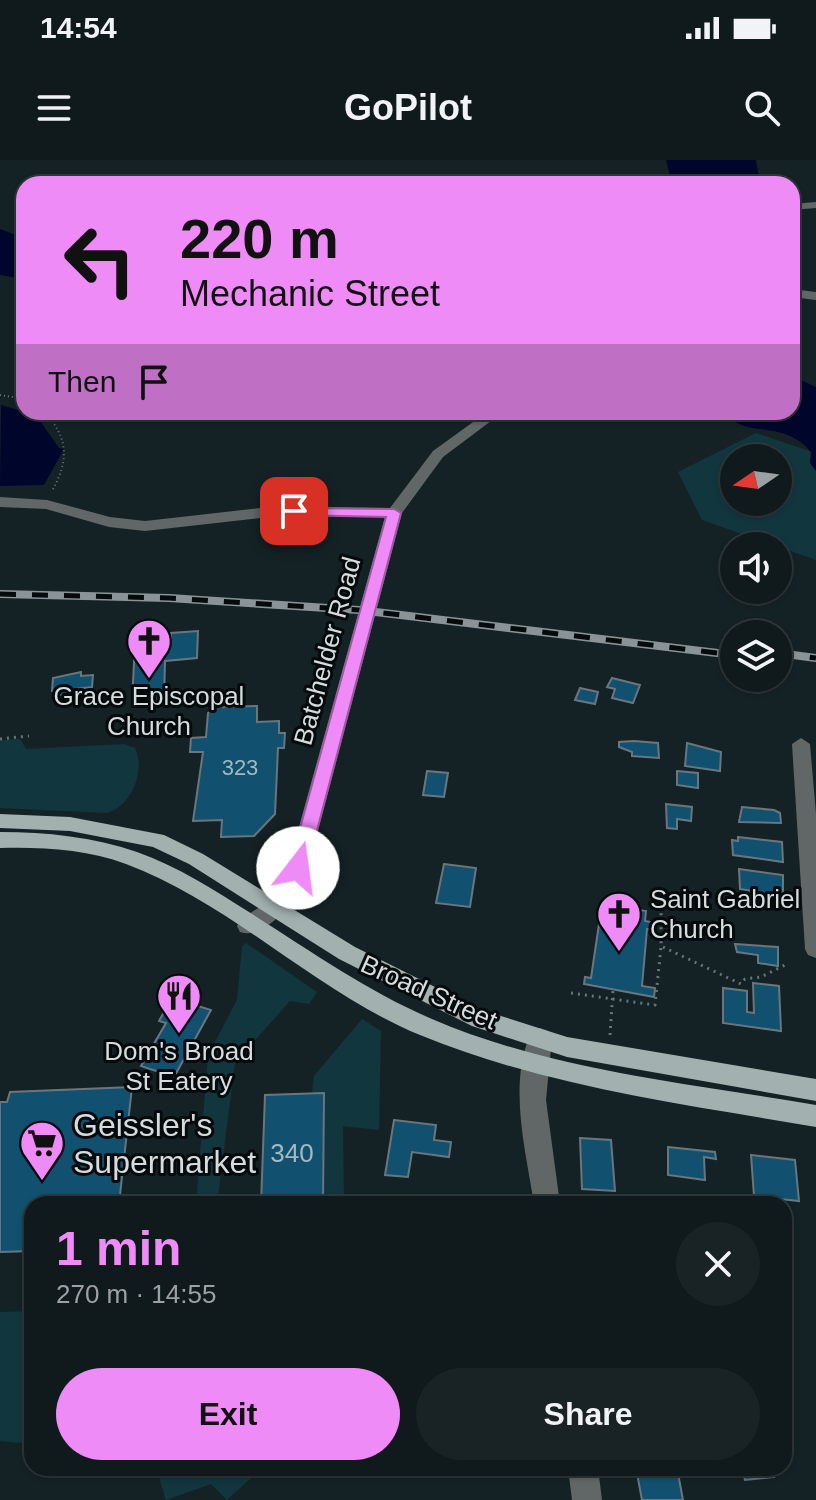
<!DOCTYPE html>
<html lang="en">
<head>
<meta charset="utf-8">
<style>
	body { margin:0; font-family:Arial,sans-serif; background:#192325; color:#f1f3f6; height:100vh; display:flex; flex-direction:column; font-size:30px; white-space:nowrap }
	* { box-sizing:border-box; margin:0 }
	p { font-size:26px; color:#9ca1a3 }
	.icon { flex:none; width:44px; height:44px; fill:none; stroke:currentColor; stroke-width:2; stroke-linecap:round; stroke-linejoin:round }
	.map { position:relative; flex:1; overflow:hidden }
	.details { position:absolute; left:24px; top:1036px; width:768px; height:280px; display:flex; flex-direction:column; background:#101a1c; border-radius:24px; box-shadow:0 2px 6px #0004,0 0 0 2px #30383b }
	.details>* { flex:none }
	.top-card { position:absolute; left:16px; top:16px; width:784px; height:244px; border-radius:24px; box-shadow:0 2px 6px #0004,0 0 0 2px #30383b; background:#ef8bf6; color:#111; overflow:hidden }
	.needle { width:52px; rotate:257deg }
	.fabs { position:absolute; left:720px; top:284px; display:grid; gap:16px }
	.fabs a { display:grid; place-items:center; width:72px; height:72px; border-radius:50%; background:#101a1c; box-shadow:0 2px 6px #0004,0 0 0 2px #30383b; font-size:40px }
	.pin { position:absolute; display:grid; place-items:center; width:68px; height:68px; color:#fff; margin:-34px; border-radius:16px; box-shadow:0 4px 12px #0006 }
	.me { position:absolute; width:88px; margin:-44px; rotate:15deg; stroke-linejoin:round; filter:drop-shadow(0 0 6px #0008) }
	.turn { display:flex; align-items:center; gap:28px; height:168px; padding:0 32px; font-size:36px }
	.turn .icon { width:104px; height:104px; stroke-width:2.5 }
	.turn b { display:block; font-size:56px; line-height:68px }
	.then { display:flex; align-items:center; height:76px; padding:0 32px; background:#0003; gap:16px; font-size:30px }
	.round { display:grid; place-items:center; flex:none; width:84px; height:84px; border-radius:42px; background:#192325 }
	.overview { display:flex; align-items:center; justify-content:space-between; height:136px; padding:0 32px }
	h1 { font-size:48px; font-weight:700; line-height:60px; color:#ef8bf6 }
	.button { display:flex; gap:16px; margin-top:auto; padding:16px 32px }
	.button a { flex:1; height:92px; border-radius:48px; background:#ef8bf6; color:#111; font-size:32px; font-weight:700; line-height:92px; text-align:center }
	.button a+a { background:#192325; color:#f1f3f6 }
	.status { display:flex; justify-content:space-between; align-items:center; height:56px; padding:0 40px; background:#101a1c; direction:ltr }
	.status svg { height:22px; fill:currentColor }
	header { display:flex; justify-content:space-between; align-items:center; height:104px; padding:0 32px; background:#101a1c; font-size:36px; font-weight:700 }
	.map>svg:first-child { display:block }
	.green { fill:#12363e; fill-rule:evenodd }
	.water { fill:#00062b }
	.building { fill:#11506f; stroke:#6a767e; stroke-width:2 }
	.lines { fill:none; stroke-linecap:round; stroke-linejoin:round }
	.path-far1 { stroke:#697476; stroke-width:2; stroke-dasharray:1 3; stroke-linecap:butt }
	.path { stroke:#697476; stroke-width:3; stroke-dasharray:2 5; stroke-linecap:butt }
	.minor { fill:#616767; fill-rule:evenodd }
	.major { fill:#a2b0af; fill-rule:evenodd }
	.rail-casing { stroke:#8a9496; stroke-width:8 }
	.rail { stroke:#060a0c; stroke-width:5; stroke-dasharray:16; stroke-linecap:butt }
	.route { fill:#ef8bf6; stroke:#9b5aa0; stroke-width:2 }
	.labels { text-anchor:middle; stroke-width:6; stroke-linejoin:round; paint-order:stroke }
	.number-label { font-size:22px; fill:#a3b9c2 }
	.street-label { font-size:26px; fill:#d4dcde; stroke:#060a0c }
	.poi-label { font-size:26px; fill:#d4dcde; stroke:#060a0c }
	.near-number-label { font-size:26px; fill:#a3b9c2 }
	.near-poi-label { font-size:32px; fill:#d4dcde; stroke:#060a0c; text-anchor:start }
</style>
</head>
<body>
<div class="status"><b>14:54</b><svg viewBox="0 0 49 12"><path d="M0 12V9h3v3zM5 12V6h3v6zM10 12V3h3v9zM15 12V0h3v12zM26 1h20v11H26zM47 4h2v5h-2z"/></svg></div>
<header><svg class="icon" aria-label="menu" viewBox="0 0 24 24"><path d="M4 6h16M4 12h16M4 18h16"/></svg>GoPilot<svg class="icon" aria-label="search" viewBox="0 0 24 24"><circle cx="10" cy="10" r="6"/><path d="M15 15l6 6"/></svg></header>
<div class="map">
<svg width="816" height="1340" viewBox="0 0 816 1340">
	<rect width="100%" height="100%" fill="#152225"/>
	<!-- green -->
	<g class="green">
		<path d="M756,273l56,19 -2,9 6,10v89l-114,-40 -24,-48zM734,298h44v44h-44z"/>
		<path d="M20,579l6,10 98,-5 11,4c11,23 -4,58 -28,65l-107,-5v-68z"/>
		<polygon points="246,783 317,832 309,844 290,841 235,903 217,1044 196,1044 208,895 237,840 242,786"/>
		<polygon points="362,859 381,871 379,970 343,966 344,1044 323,1044 324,934 312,933 314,916"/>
		<polygon points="32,1151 32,1284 0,1281 0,1152"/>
		<polygon points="156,1308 262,1308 227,1340 211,1324 166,1340"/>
	</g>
	<!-- water -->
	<g class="water">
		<polygon points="666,0 756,0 760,24 672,24"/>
		<polygon points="0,69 24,78 24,119 0,115"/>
		<path d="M792,216l24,11v84l-6,-8 1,-11c-29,-34 -65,-12 -88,-40h69z"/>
		<polygon points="1,245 36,255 59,288 64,289 44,325 0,326"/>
	</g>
	<!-- building -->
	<g class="building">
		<polygon points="198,471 197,498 165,501 164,540 132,542 135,483 171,480 171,473"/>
		<polygon points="81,512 81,516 93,515 92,527 76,529 75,534 59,535 60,531 52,531 53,518"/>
		<polygon points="612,518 640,525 633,543 612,538 615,529 607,527"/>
		<polygon points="580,528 598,532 595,544 575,540"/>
		<polygon points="257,546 257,562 279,561 279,573 285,573 284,588 278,588 275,654 254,676 221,677 222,660 193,661 203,592 190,592 191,578 206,577 208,553 217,547"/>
		<polygon points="634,581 658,583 659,598 632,596 632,592 619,587 619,582"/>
		<polygon points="687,583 721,592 720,611 685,606"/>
		<polygon points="427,611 448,613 444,637 423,635"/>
		<polygon points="677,611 698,613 698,628 677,625"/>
		<polygon points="666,644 692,647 691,661 677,659 677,669 667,668"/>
		<polygon points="742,647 774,650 780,653 781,663 739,662"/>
		<polygon points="738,677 782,682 783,702 733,695 732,680 738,681"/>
		<polygon points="444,704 476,708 470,747 436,743"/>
		<polygon points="739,709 783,715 783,736 740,729"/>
		<polygon points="602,744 646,751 645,761 651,762 651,770 647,769 642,826 655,828 654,837 584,824 585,817 591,818"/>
		<polygon points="735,784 778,787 778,806 758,803 758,795 737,792"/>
		<polygon points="753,823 779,826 781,871 723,863 723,828 747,831 747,852 754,853"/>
		<polygon points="172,838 211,850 174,917 141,906 166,863 159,861"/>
		<polygon points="132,927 119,1044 32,1044 32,1091 0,1092 0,942 7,942 10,932"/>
		<polygon points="324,933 323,1044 261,1044 265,935"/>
		<polygon points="394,960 436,965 434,980 451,982 449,997 412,992 408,1017 385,1015"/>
		<polygon points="580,978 611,980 615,1031 582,1029"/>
		<polygon points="668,987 715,992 716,999 704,997 705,1020 668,1015"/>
		<polygon points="751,995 795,1000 799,1041 771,1038 771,1044 758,1043 758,1036 754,1036"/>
		<polygon points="636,1308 677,1308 683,1340 642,1340"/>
		<polygon points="742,1308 771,1308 774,1317 745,1320"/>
	</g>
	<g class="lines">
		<!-- path-far1 -->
		<g class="path-far1">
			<polyline points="0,235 24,239"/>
			<path d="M44,252c25,25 25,49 8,79"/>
		</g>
		<!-- path -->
		<g class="path">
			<polyline points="0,579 29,576"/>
			<polyline points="663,787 741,824 745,819 761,817 785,805"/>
			<polyline points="571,833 655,845 661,787 661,734"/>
			<polyline points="610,875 613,830"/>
		</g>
		<!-- minor -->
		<g class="minor">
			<polygon points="816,42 816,48 792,50 792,44"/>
			<polygon points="792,129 816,132 816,140 792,137"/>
			<path d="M487,252h16l-60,45 -41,56 -97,367c-10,19 -39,61 -65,52l-3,-6 3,-6 27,-18 18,-25 100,-360 -107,-1 -133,15 -36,-4 -63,-18 -46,-2v-10l47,3 63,17 35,4 133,-15 112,2 43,-57z"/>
			<polygon points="801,578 810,584 816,654 816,798 808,795 805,789 792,584"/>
			<path d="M540,868l8,3 4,7 -6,62 14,104h-26c-8,-53 -27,-122 -2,-173z"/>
			<polygon points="568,1308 598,1308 602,1340 572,1340"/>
		</g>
		<!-- major -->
		<g class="major">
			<polygon points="0,654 70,657 164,675 203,694 355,787 479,849 567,877 816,919 816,941 567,897 472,866 339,799 189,704 153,687 70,671 0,668"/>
			<path d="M0,672c47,0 93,5 137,20 40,14 77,38 112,60 60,38 118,79 183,107 121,52 256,64 384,86v22c-134,-23 -269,-40 -396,-92 -105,-43 -187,-131 -294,-171 -40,-15 -84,-17 -126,-16z"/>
		</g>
		<!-- rail casing -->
		<g class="rail-casing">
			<g id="rail">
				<polyline points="0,434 169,438 359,450 734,495"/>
				<polyline points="778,493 816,498"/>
			</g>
		</g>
		<!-- rail -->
		<use href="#rail" class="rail"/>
	</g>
	<!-- route -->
	<polygon class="route" points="289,348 394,349 401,353 307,708 298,715 289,708 386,357 294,355 287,351"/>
	<!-- icons -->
	<defs>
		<g id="church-pin" transform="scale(2.3)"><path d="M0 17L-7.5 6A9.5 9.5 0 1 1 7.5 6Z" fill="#ef8bf6" stroke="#060a0c"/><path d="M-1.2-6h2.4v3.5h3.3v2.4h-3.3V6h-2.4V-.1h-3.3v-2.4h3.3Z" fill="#111"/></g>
		<g id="restaurant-pin" transform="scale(2.3)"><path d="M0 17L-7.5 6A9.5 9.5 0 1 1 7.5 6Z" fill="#ef8bf6" stroke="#060a0c"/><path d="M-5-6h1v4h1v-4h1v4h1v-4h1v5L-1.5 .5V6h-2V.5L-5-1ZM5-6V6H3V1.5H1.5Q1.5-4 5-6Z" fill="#111"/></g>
		<g id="supermarket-pin" transform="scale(2.3)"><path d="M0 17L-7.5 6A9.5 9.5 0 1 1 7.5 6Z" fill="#ef8bf6" stroke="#060a0c"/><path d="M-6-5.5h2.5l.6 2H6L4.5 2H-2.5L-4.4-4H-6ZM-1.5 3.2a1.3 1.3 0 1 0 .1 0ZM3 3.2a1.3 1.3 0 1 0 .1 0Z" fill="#111"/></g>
	</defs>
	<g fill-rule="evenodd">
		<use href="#church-pin" x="149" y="481"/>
		<use href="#church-pin" x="619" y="754"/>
		<use href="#restaurant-pin" x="179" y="836"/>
		<use href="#supermarket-pin" x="42" y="983"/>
	</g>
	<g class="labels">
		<!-- number labels -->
		<g class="number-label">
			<text x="240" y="615">323</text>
		</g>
		<!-- street labels -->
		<g class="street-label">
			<text transform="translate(327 491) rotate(-75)" y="9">Batchelder Road</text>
			<text transform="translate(429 832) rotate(24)" y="9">Broad Street</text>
		</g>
		<!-- poi labels -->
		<g class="poi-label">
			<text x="149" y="545">Grace Episcopal<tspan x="149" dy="30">Church</tspan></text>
			<text x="650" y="748" text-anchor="start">Saint Gabriel<tspan x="650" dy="30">Church</tspan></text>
			<text x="179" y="900">Dom's Broad<tspan x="179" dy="30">St Eatery</tspan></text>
		</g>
		<!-- near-number labels -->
		<g class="near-number-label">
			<text x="292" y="1002">340</text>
		</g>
		<!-- near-poi labels -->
		<g class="near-poi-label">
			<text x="73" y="976">Geissler's<tspan x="73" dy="37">Supermarket</tspan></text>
		</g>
	</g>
</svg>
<div class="fabs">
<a><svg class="needle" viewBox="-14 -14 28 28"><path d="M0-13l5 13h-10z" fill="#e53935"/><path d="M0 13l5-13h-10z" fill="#9ca1a3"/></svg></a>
<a><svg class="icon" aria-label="sound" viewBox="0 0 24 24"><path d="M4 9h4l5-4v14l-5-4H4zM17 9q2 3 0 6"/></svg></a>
<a><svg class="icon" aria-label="layers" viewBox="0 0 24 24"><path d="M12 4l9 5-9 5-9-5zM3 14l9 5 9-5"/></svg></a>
</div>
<div class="pin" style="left:294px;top:351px;background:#d93025"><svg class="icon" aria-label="arrive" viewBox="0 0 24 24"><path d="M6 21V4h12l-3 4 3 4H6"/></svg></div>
<svg class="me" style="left:298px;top:708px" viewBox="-20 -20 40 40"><circle r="19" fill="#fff"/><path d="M0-13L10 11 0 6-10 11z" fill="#ef8bf6"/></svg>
<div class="top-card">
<div class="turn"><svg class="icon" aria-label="left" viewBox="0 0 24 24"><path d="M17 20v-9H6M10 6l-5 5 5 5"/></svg><div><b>220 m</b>Mechanic Street</div></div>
<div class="then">Then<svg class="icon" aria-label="arrive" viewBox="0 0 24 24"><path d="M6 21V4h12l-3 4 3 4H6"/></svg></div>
</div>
<section class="details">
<div class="overview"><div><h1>1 min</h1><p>270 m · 14:55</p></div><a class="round"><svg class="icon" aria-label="close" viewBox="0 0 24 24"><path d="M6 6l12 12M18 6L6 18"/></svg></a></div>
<div class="button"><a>Exit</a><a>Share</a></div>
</section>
</div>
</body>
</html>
